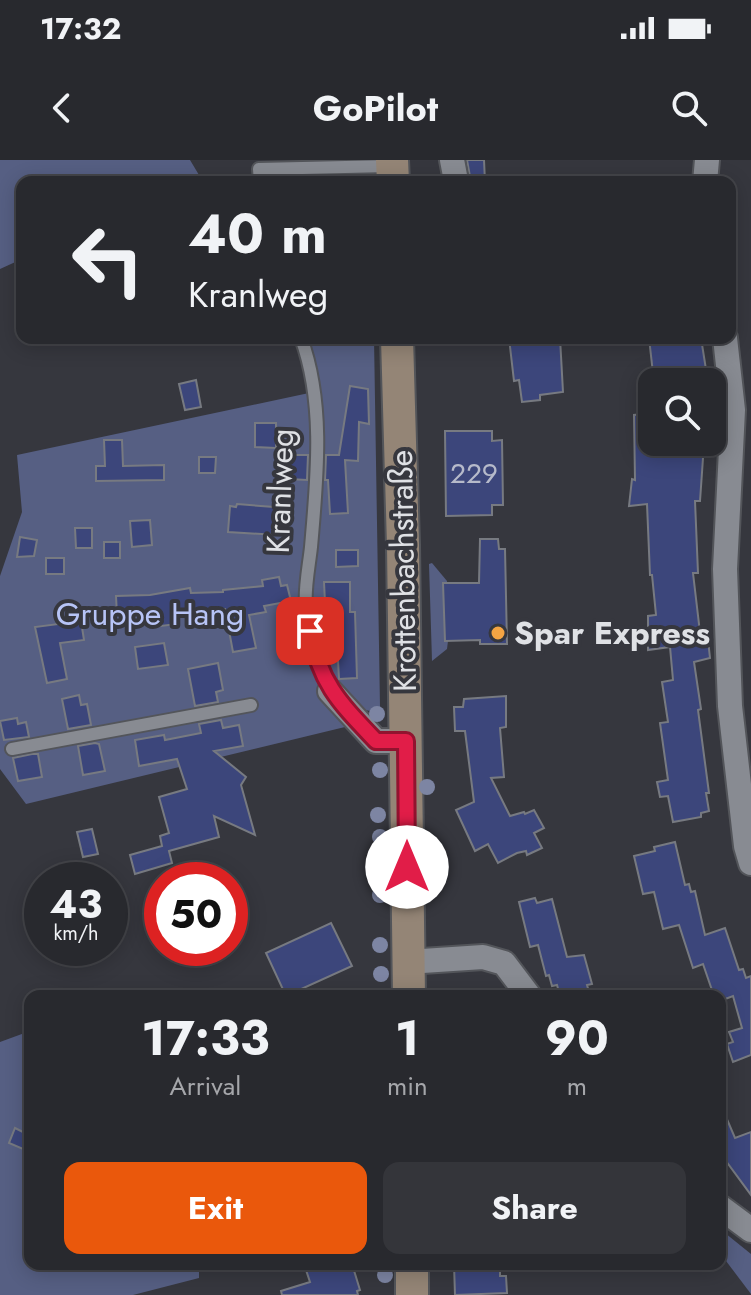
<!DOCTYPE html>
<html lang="en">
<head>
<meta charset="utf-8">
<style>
	body { margin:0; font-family:Jost,sans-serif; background:#34353a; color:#f1f3f6; height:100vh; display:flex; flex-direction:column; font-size:30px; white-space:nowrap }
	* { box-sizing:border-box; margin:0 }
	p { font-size:26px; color:#a5a6aa }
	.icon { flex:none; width:44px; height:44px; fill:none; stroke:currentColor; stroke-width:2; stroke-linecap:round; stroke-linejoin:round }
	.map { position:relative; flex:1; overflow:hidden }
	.drawer { position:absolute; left:24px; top:830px; width:702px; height:280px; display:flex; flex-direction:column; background:#28292e; border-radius:16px; box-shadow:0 4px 20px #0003,0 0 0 2px #44454a }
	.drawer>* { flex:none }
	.banner { position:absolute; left:16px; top:16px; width:720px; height:168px; border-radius:16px; box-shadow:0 4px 20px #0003,0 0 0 2px #44454a; background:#28292e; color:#f1f3f6; overflow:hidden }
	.fabs { position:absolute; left:638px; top:208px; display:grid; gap:16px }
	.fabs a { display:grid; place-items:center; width:88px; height:88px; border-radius:16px; background:#28292e; box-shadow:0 4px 20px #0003,0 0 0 2px #44454a; font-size:40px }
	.speed { position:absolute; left:24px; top:702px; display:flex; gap:16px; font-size:40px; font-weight:700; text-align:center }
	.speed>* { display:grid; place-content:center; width:104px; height:104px; border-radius:50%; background:#28292e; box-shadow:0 4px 20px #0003,0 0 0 2px #44454a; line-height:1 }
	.speed small { font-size:20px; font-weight:400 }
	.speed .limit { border:12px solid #d22; background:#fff; color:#111 }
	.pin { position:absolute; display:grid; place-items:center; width:68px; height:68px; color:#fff; margin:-34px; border-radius:16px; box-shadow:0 4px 12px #0006 }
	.me { position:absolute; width:88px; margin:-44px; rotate:0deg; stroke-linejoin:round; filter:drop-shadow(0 0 6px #0008) }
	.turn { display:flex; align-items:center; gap:28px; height:168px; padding:0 40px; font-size:36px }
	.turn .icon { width:104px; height:104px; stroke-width:2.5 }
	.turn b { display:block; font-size:56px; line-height:68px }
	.eta { display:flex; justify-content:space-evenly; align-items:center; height:136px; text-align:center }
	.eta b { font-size:48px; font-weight:700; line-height:56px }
	.button { display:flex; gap:16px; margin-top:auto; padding:16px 40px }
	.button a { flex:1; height:92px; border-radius:16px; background:#ea580c; color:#fff; font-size:32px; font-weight:700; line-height:92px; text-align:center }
	.button a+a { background:#34353a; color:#f1f3f6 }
	.status { display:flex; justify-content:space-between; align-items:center; height:56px; padding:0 40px; background:#28292e; direction:ltr }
	.status svg { height:22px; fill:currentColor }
	header { display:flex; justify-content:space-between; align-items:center; height:104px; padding:0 40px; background:#28292e; font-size:36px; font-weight:700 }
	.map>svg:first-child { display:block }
	.green { fill:#565f83 }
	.building { fill:#3c467b; stroke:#777a81; stroke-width:2 }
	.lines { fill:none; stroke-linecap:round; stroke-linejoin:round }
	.lane-casing { stroke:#53555a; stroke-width:16 }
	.street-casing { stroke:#53555a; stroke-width:28 }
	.secondary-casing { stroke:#53555a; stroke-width:36 }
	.lane { stroke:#888b92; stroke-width:12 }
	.street { stroke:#888b92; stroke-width:24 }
	.secondary { stroke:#948576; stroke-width:32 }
	.tree { fill:#7d85a3 }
	.route-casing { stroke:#92132f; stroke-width:20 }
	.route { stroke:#e11d48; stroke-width:14 }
	.poi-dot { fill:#f4a443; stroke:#36373e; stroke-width:3 }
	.labels { text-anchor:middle; stroke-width:8; stroke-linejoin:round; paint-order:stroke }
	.number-label { font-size:28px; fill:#b6baca }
	.street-label { font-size:32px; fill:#dfe1e5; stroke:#36373e }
	.park-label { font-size:32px; fill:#b7c4f6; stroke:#36373e }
	.poi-label { font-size:32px; font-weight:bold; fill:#dfe1e5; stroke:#36373e; text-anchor:start }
</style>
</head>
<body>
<div class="status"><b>17:32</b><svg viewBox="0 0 49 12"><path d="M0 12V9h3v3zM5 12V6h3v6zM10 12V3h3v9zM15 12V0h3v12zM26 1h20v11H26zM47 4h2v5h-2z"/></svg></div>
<header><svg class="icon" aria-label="back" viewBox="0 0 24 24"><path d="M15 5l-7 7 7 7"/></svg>GoPilot<svg class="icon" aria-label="search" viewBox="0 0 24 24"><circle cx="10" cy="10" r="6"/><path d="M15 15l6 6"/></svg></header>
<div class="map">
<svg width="751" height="1135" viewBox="0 0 751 1135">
	<rect width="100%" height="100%" fill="#36373e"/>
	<!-- green -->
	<g class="green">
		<polygon points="0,0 190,0 202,20 197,22 22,22 22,99 0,109"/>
		<polygon points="346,14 346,22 270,22 273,15"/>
		<path d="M307,178h67l6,369 -7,4c-33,1 -57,-71 -60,-98 -1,-22 2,-46 3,-68 5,-61 14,-150 -9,-207z"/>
		<polygon points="309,233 311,330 300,446 303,483 319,527 345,567 26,644 0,609 0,416 22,352 17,295"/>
		<polygon points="432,403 447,421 448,481 447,489 432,501 429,404"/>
		<polygon points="30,871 30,1104 199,1104 199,1118 133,1135 0,1135 0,882"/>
		<polygon points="720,1069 751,1094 751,1134 720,1093"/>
	</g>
	<!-- building -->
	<g class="building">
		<polygon points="467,0 484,0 485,22 471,22"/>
		<polygon points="509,178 560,178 563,232 540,235 540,240 522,242 519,220 514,221"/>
		<polygon points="649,178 701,178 708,222 654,222"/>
		<polygon points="196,220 201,247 185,250 179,224"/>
		<polygon points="350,226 368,229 369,264 359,262 358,301 345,300 348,353 330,354 328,320 325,320 326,295 339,295"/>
		<polygon points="652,253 652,282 702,282 703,298 700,341 695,341 698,413 693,413 701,481 708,480 710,498 694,502 701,549 698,550 709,633 706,633 709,651 701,653 701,657 673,662 668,636 660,637 657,622 668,620 660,563 668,562 662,522 673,520 670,487 648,490 648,456 656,455 652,415 650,415 647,344 629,346 632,319 635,320 634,255"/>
		<polygon points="255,263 276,263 276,288 255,287"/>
		<polygon points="445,271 492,271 492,281 502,280 503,345 492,345 492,355 446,356"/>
		<polygon points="104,280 122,280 123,306 164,305 164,320 96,321 96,306 105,306"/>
		<polygon points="288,295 308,295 307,320 288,319"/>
		<polygon points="199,297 216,297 215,313 199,313"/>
		<polygon points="237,344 274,347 274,355 278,355 277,375 228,372 230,346 236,347"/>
		<polygon points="150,360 152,385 132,387 130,361"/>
		<polygon points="75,368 92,368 92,388 76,388"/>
		<polygon points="20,377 37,380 34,396 17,397"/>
		<polygon points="480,379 498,379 499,389 505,389 507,484 480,484 480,480 445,481 443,423 479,423"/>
		<rect x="104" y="382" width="16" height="16"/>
		<polygon points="336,390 358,390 358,406 336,407"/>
		<rect x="46" y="398" width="18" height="16"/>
		<polygon points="279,417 281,426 287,425 291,441 264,446 266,452 249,455 256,488 233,492 225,449 175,453 177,464 153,467 151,454 117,455 116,436 150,435 190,428 191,433 223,432 223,430 263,426 262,420"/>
		<polygon points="324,422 350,422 350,452 355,452 357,518 339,519 337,483 327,483"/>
		<polygon points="81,461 84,480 60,483 67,519 47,523 35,467"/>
		<polygon points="164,483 168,505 138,509 135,487"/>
		<polygon points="218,503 223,530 216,532 218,542 195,546 188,509"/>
		<polygon points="79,535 81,545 87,544 91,565 68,569 62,539"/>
		<polygon points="506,536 506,567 500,568 504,617 491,618 510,656 524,652 525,654 534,650 544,668 534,673 542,688 527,695 526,691 517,693 498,703 488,684 475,691 456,650 474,642 465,571 455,571 454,547 463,547 464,539"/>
		<polygon points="17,558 18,564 26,562 29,577 4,580 0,561"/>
		<polygon points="221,560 223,568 239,565 243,586 214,591 246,617 241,625 255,675 214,656 219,677 169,691 172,703 135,714 130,695 162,686 160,676 169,673 159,637 187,629 177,599 139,606 135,580 164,575 165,580 201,573 199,564"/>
		<polygon points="95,583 99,584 105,611 83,615 78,586"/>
		<polygon points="32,594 38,594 42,617 18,621 13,598"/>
		<polygon points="92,669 98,694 83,697 77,672"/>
		<polygon points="675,682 685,725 689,724 691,732 695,731 705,775 725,768 739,810 743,809 746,818 751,816 751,895 733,902 727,884 733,882 729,872 742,868 733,836 720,841 720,836 714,836 703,804 693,808 679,765 663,769 654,732 643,734 634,696 655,691 654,687"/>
		<polygon points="535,738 537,743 552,739 567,797 584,795 592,824 587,825 589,832 560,836 557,825 552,826 549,815 546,816 538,785 530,787 519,742"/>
		<polygon points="331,763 352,806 286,836 266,793"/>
		<polygon points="720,943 735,978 751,972 751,1035 726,1001 720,985"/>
		<polygon points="15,968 29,975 23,989 9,983"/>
		<polygon points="304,1104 352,1104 360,1130 357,1131 358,1135 282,1135 281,1131 310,1122"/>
		<polygon points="454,1104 500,1104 500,1116 506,1116 507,1133 455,1135"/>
	</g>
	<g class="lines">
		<!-- lane casing -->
		<g class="lane-casing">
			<g id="lane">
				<polyline points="260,22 259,9 389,6"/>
				<path d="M301,178c24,65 16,140 10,209 -2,19 -7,42 -5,61 3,30 13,56 24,83"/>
				<polyline points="12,589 251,545"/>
			</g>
		</g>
		<!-- street casing -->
		<g class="street-casing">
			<g id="street">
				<polyline points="452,0 456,21"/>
				<polyline points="705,22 707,0"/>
				<polyline points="725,178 733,250 725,409 730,546 746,686 751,703"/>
				<polyline points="330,531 376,581 406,581"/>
				<polyline points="407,802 483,797 504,803 529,836"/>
				<polyline points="720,1047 751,1070"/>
			</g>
		</g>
		<!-- secondary casing -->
		<g class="secondary-casing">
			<g id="secondary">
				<polyline points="392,0 393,22"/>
				<polyline points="397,178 403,385 409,836"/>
				<polyline points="412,1104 412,1135"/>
			</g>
		</g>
		<!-- lane -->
		<use href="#lane" class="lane"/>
		<!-- street -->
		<use href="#street" class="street"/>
		<!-- secondary -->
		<use href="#secondary" class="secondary"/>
	</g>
	<!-- trees -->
	<g class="tree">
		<circle cx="377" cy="554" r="8"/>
		<circle cx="380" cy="610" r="8"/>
		<circle cx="427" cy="627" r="8"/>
		<circle cx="378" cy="655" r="8"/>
		<circle cx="380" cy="677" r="8"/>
		<circle cx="383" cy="706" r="8"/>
		<circle cx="380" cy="735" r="8"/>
		<circle cx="380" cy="785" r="8"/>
		<circle cx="381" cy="814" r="8"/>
		<circle cx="385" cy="1115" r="8"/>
	</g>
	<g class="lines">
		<!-- route casing -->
		<g class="route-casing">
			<path id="route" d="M310,471c10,53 30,72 66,110h30l1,126"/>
		</g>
		<!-- route -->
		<use href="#route" class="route"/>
	</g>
	<!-- markers -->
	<circle class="poi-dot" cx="498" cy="473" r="8"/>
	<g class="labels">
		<!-- number labels -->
		<g class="number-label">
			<text x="474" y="323">229</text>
		</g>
		<!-- street labels -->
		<g class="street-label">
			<text transform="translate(280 331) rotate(-88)" y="11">Kranlweg</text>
			<text transform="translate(403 411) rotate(-91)" y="11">Krottenbachstraße</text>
		</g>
		<!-- park labels -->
		<g class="park-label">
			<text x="150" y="465">Gruppe Hang</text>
		</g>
		<!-- poi labels -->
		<g class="poi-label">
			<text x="514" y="484">Spar Express</text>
		</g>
	</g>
</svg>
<div class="fabs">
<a><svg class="icon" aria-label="search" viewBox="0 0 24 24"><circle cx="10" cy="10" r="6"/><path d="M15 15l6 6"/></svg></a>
</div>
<div class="speed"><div>43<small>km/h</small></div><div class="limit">50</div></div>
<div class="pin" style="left:310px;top:471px;background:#d93025"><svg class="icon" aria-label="arrive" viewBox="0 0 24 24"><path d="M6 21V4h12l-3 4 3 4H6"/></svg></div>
<svg class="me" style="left:407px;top:707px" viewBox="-20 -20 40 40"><circle r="19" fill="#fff"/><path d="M0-13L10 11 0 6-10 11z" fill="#e11d48"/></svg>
<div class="banner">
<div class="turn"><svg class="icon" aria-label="left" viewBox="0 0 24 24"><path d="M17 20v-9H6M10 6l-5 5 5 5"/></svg><div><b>40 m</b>Kranlweg</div></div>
</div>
<section class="drawer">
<div class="eta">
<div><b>17:33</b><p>Arrival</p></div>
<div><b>1</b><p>min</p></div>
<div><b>90</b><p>m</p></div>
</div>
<div class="button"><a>Exit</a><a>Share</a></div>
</section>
</div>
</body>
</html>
